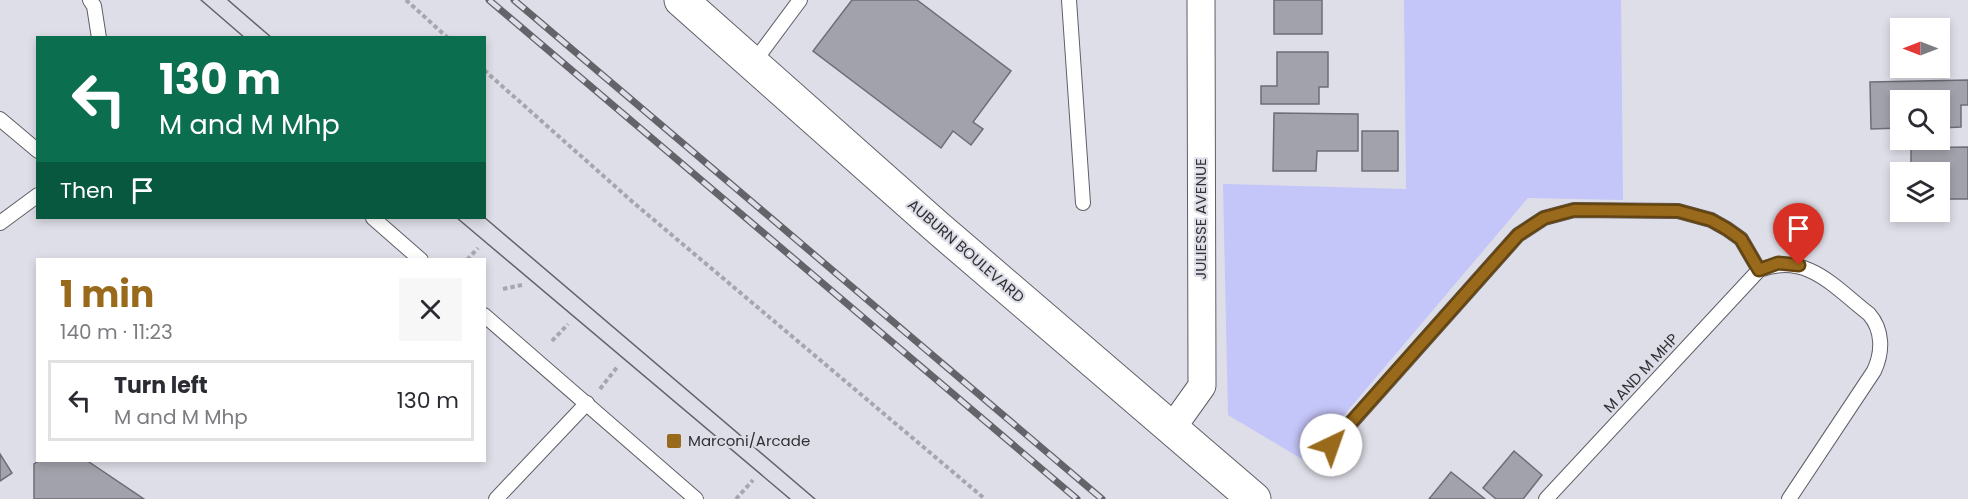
<!DOCTYPE html>
<html lang="en">
<head>
<meta charset="utf-8">
<style>
	body { margin:0; font-family:Poppins,sans-serif; background:#f7f7f7; color:#2b2b33; height:100vh; display:flex; flex-direction:column; font-size:22px; white-space:nowrap }
	* { box-sizing:border-box; margin:0 }
	p { font-size:20px; color:#7c7c81 }
	.icon { flex:none; width:33px; height:33px; fill:none; stroke:currentColor; stroke-width:2; stroke-linecap:round; stroke-linejoin:round }
	.map { position:relative; flex:1; overflow:hidden }
	.details { position:absolute; left:36px; top:258px; width:450px; height:204px; display:flex; flex-direction:column; background:#fff; border-radius:0px; box-shadow:0 3px 9px #0003 }
	.details>* { flex:none }
	.top-card { position:absolute; left:36px; top:36px; width:450px; height:183px; border-radius:0px; box-shadow:0 3px 9px #0003; background:#0b6e4f; color:#fff; overflow:hidden }
	.needle { width:39px; rotate:270deg }
	.controls { position:absolute; left:1890px; top:18px; display:grid; gap:12px }
	.controls a { display:grid; place-items:center; width:60px; height:60px; border-radius:0px; background:#fff; box-shadow:0 3px 9px #0003; font-size:30px }
	.pin { position:absolute; display:grid; place-items:center; width:51px; height:51px; color:#fff; margin:-62px -26px; border-radius:50% 50% 50% 0; rotate:-45deg; box-shadow:0 0 6px #0007 }
	.pin .icon { rotate:45deg }
	.me { position:absolute; width:66px; margin:-33px; rotate:42deg; stroke-linejoin:round; filter:drop-shadow(0 0 4px #0008) }
	.turn { display:flex; align-items:center; gap:21px; height:126px; padding:0 24px; font-size:27px }
	.turn .icon { width:78px; height:78px; stroke-width:2.5 }
	.turn b { display:block; font-size:42px; line-height:51px }
	.then { display:flex; align-items:center; height:57px; padding:0 24px; background:#0003; gap:12px; font-size:22px }
	.round { display:grid; place-items:center; flex:none; width:63px; height:63px; border-radius:0px; background:#f7f7f7 }
	.headline { display:flex; align-items:center; justify-content:space-between; height:102px; padding:0 24px }
	h1 { font-size:36px; font-weight:700; line-height:45px; color:#9a6a1c }
	ul { padding:0; list-style:none }
	li { display:flex; align-items:center; gap:18px; height:81px; margin:0 12px 9px; padding:0 12px; border:3px solid #e1e1e2; border-radius:0px }
	li div { flex:1 }
	li b { display:block; font-size:22px }
	li em { font-style:normal }
	.map>svg:first-child { display:block }
	.green { fill:#c4c5f8 }
	.building { fill:#a1a2ab; stroke:#6d6e76; stroke-width:1.5 }
	.lines { fill:none; stroke-linecap:round; stroke-linejoin:round }
	.service-casing { stroke:#5f5f68; stroke-width:16 }
	.minor-casing { stroke:#5f5f68; stroke-width:29 }
	.tertiary-casing { stroke:#5f5f68; stroke-width:35 }
	.path { stroke:#a6a6ae; stroke-width:4; stroke-dasharray:4.5 3; stroke-linecap:butt }
	.service { stroke:#fff; stroke-width:14 }
	.minor { stroke:#fff; stroke-width:27 }
	.tertiary { stroke:#fff; stroke-width:33 }
	.tram { stroke:#636369; stroke-width:1.5 }
	.rail-casing { stroke:#636369; stroke-width:7 }
	.rail { stroke:#dedee8; stroke-width:4.5; stroke-dasharray:14; stroke-linecap:butt }
	.route-casing { stroke:#644512; stroke-width:15 }
	.route { stroke:#9a6a1c; stroke-width:10 }
	.poi-dot { fill:#9a6a1c; stroke:#dedee8; stroke-width:2 }
	.labels { text-anchor:middle; stroke-width:4.5; stroke-linejoin:round; paint-order:stroke }
	.street-label { font-size:15px; fill:#303034; stroke:#dedee8 }
	.poi-label { font-size:15px; fill:#303034; stroke:#dedee8; text-anchor:start }
</style>
</head>
<body>
<div class="map">
<svg width="1968" height="499" viewBox="0 0 1968 499">
	<rect width="100%" height="100%" fill="#dedee8"/>
	<!-- green -->
	<polygon class="green" points="1404,0 1621,0 1623,200 1528,198 1305,461 1228,415 1223,184 1406,189"/>
	<!-- building -->
	<g class="building">
		<polygon points="852,0 917,0 1011,71 973,122 983,129 971,145 953,131 941,148 813,51"/>
		<rect x="1274" y="0" width="48" height="34"/>
		<polygon points="1277,52 1328,52 1328,87 1319,87 1319,104 1261,104 1261,86 1277,86"/>
		<polygon points="1968,80 1968,105 1961,105 1961,127 1940,128 1940,100 1900,100 1900,128 1871,129 1870,82"/>
		<polygon points="1274,113 1358,114 1358,151 1317,151 1316,171 1273,171"/>
		<rect x="1362" y="131" width="36" height="40"/>
		<polygon points="1968,147 1968,199 1940,199 1940,172 1911,172 1911,148"/>
		<polygon points="1514,451 1542,475 1523,499 1496,499 1483,488"/>
		<polygon points="0,454 12,473 0,481"/>
		<polygon points="40,460 86,460 144,499 34,499 34,464"/>
		<polygon points="1451,472 1485,499 1429,499"/>
	</g>
	<g class="lines">
		<!-- service casing -->
		<g class="service-casing">
			<g id="service">
				<polyline points="90,0 94,6 99,38"/>
				<polyline points="1069,0 1083,203"/>
				<polyline points="754,62 800,0"/>
				<polyline points="0,119 38,151"/>
				<polyline points="373,218 421,260"/>
				<polyline points="0,223 38,195"/>
				<polyline points="484,315 696,499"/>
				<polyline points="1318,460 1518,235 1544,218 1574,210 1678,211 1711,220 1727,229 1741,239 1759,270"/>
				<polyline points="496,499 587,403"/>
				<path d="M1546,499l213,-229c48,-18 74,16 110,44 14,16 14,38 5,57l-85,128"/>
			</g>
		</g>
		<!-- minor casing -->
		<g class="minor-casing">
			<polyline id="minor" points="1172,428 1202,386 1201,0"/>
		</g>
		<!-- tertiary casing -->
		<g class="tertiary-casing">
			<polyline id="tertiary" points="681,0 937,227 1254,499"/>
		</g>
		<!-- path -->
		<g class="path">
			<polyline points="406,0 448,38"/>
			<polyline points="484,70 635,204 985,499"/>
			<polyline points="467,260 478,248"/>
			<polyline points="503,289 522,285"/>
			<polyline points="552,341 568,324"/>
			<polyline points="600,389 618,366"/>
			<polyline points="736,499 753,480"/>
		</g>
		<!-- service -->
		<use href="#service" class="service"/>
		<!-- minor -->
		<use href="#minor" class="minor"/>
		<!-- tertiary -->
		<use href="#tertiary" class="tertiary"/>
		<!-- tram -->
		<g class="tram">
			<polyline points="201,0 245,38"/>
			<polyline points="228,0 272,38"/>
			<polyline points="484,217 815,499"/>
			<polyline points="457,218 790,499"/>
		</g>
		<!-- rail casing -->
		<g class="rail-casing">
			<g id="rail">
				<polyline points="489,0 1077,499"/>
				<polyline points="514,0 1102,499"/>
			</g>
		</g>
		<!-- rail -->
		<use href="#rail" class="rail"/>
	</g>
	<g class="lines">
		<!-- route casing -->
		<g class="route-casing">
			<polyline id="route" points="1331,445 1518,235 1544,218 1574,210 1678,211 1711,220 1727,229 1741,239 1759,270 1778,263 1799,265"/>
		</g>
		<!-- route -->
		<use href="#route" class="route"/>
	</g>
	<!-- markers -->
	<rect class="poi-dot" x="666" y="433" width="16" height="16" rx="3"/>
	<g class="labels">
		<!-- street labels -->
		<g class="street-label">
			<text transform="translate(1201 219) rotate(-90)" y="5">JULIESSE AVENUE</text>
			<text transform="translate(966 251) rotate(41)" y="5">AUBURN BOULEVARD</text>
			<text transform="translate(1641 373) rotate(-47)" y="5">M AND M MHP</text>
		</g>
		<!-- poi labels -->
		<g class="poi-label">
			<text x="688" y="446">Marconi/Arcade</text>
		</g>
	</g>
</svg>
<div class="controls">
<a><svg class="needle" viewBox="-14 -14 28 28"><path d="M0-13l5 13h-10z" fill="#e53935"/><path d="M0 13l5-13h-10z" fill="#7c7c81"/></svg></a>
<a><svg class="icon" aria-label="search" viewBox="0 0 24 24"><circle cx="10" cy="10" r="6"/><path d="M15 15l6 6"/></svg></a>
<a><svg class="icon" aria-label="layers" viewBox="0 0 24 24"><path d="M12 4l9 5-9 5-9-5zM3 14l9 5 9-5"/></svg></a>
</div>
<div class="pin" style="left:1799px;top:265px;background:#d93025"><svg class="icon" aria-label="arrive" viewBox="0 0 24 24"><path d="M6 21V4h12l-3 4 3 4H6"/></svg></div>
<svg class="me" style="left:1331px;top:445px" viewBox="-20 -20 40 40"><circle r="19" fill="#fff"/><path d="M0-13L10 11 0 6-10 11z" fill="#9a6a1c"/></svg>
<div class="top-card">
<div class="turn"><svg class="icon" aria-label="left" viewBox="0 0 24 24"><path d="M17 20v-9H6M10 6l-5 5 5 5"/></svg><div><b>130 m</b>M and M Mhp</div></div>
<div class="then">Then<svg class="icon" aria-label="arrive" viewBox="0 0 24 24"><path d="M6 21V4h12l-3 4 3 4H6"/></svg></div>
</div>
<section class="details">
<div class="headline"><div><h1>1 min</h1><p>140 m · 11:23</p></div><a class="round"><svg class="icon" aria-label="close" viewBox="0 0 24 24"><path d="M6 6l12 12M18 6L6 18"/></svg></a></div>
<ul>
<li><svg class="icon" aria-label="left" viewBox="0 0 24 24"><path d="M17 20v-9H6M10 6l-5 5 5 5"/></svg><div><b>Turn left</b><p>M and M Mhp</p></div><em>130 m</em></li>
</ul>
</section>
</div>
</body>
</html>
